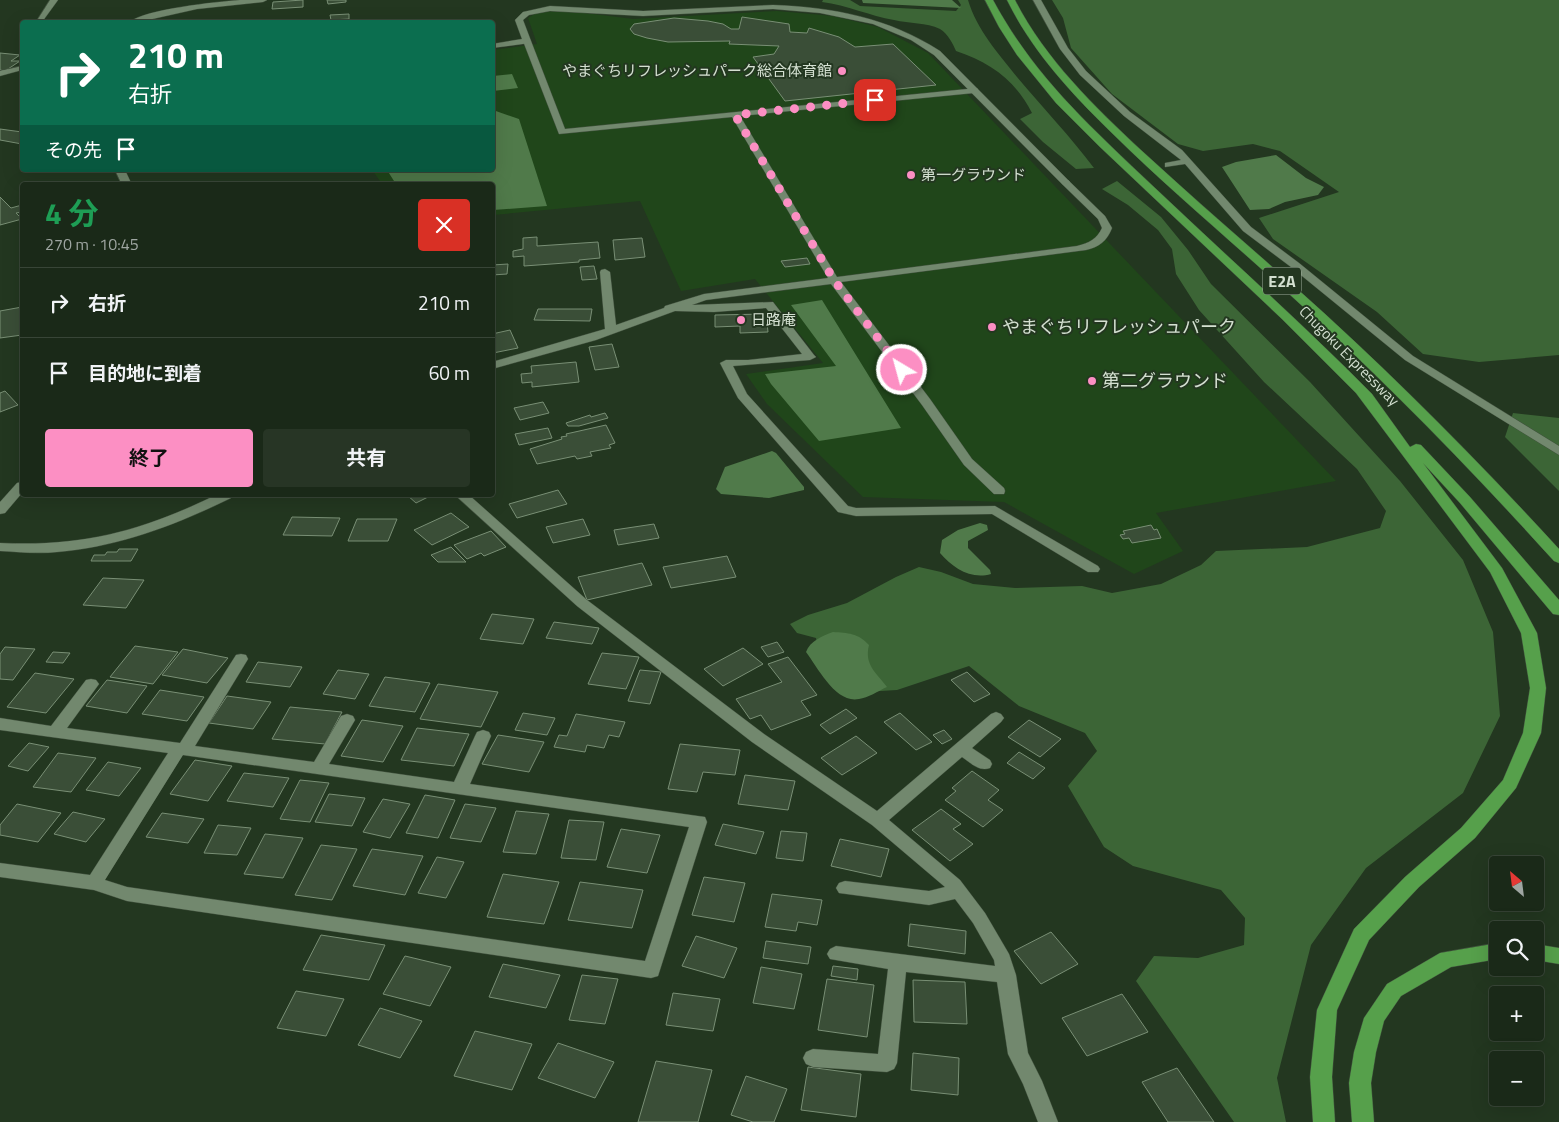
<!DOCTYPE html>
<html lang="ja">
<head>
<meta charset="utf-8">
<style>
	body { margin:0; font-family:"Titillium Web","Noto Sans JP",sans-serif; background:#273525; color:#f1f3f6; height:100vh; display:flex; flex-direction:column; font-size:19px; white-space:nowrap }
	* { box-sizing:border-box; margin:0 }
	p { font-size:16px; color:#9fa6a2 }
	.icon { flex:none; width:28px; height:28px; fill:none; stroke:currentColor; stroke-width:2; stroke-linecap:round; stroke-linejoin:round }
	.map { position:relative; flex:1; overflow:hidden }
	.details { position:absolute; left:20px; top:182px; width:475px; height:315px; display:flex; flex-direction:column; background:#1a2918; border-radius:5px; box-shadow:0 5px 20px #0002,0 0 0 1px #384537 }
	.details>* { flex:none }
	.guide { position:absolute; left:20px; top:20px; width:475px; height:152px; border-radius:5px; box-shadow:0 5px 20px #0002,0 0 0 1px #384537; background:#0b6e4f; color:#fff; overflow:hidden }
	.needle { width:32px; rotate:332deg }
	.buttons { position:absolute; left:1489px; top:856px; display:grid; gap:10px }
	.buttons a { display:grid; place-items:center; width:55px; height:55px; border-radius:5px; background:#1a2918; box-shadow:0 5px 20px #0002,0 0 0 1px #384537; font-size:25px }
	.pin { position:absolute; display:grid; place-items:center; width:42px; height:42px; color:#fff; margin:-21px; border-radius:10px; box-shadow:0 2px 8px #0006 }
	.me { position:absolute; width:55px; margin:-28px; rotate:323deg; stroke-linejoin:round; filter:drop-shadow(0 0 4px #0008) }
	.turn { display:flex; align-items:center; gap:18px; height:105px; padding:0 25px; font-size:22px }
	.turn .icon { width:65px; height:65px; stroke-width:2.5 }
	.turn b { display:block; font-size:35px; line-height:42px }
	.then { display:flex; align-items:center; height:48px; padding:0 25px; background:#0003; gap:10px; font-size:19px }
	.round { display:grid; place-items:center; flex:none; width:52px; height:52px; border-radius:5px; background:#273525 }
	.overview { display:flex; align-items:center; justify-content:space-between; height:85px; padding:0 25px }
	h1 { font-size:30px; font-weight:700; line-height:38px; color:#1e9e55 }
	.action { display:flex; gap:10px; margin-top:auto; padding:10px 25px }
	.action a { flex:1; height:58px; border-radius:5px; background:#fc8fc3; color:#111; font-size:20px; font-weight:700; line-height:58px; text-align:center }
	.action a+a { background:#273525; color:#f1f3f6 }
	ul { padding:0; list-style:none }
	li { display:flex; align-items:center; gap:15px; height:70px; padding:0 25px; border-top:1px solid #384537 }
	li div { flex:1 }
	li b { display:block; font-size:19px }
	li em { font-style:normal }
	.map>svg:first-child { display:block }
	.green { fill:#20461a }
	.forest { fill:#3c6536 }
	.water { fill:#507a4a }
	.building { fill:#3a4e37; stroke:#798f75 }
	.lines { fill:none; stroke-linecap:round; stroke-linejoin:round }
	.minor-casing { stroke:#40503d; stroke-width:1 }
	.tertiary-casing { stroke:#40503d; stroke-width:1 }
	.motorway-casing { stroke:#40503d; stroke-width:1 }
	.minor { fill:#72886e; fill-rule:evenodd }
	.tertiary { fill:#72886e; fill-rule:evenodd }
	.motorway { fill:#56a04b; fill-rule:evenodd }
	.route { stroke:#fc8fc3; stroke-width:9; stroke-dasharray:0 16.2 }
	.poi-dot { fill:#fc8fc3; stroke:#233720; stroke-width:2 }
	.labels { text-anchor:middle; stroke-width:4; stroke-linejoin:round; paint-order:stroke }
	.far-poi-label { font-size:15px; fill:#d4e0d1; stroke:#233720; text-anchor:start }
	.far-street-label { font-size:15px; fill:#d4e0d1; stroke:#233720 }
	.shield { fill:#233720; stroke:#9fad9c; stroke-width:1 }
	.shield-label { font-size:16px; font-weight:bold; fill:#d4e0d1 }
	.poi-label { font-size:18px; fill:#d4e0d1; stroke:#233720; text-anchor:start }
</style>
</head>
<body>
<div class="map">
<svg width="1559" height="1122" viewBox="0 0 1559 1122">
	<rect width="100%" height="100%" fill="#233720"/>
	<!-- green -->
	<polygon class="green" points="539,11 569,11 633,19 777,11 833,16 878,27 928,53 1336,481 1156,513 1183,551 1134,574 1004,502 863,497 767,404 746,374 823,363 755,279 681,291 640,201 493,215 492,185 383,185 372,170 492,170 493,50 537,44 528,18"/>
	<!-- forest -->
	<g class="forest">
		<path d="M823,0h27l10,6 96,5 5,-6 -3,-5h10c9,30 30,53 49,77 26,31 53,59 77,91l-18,1 -33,-27 -23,-23 12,-6c-17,-33 -41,-50 -76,-62 -3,-7 -8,-17 -16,-22 -14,-7 -30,-5 -46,-9 -24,-4 -47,-15 -72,-18z"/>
		<polygon points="1052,0 1559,0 1559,355 1479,362 1423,354 1377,312 1273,239 1259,218 1339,192 1280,151 1253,144 1203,151 1178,144 1112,94 1071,48 1063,18"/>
		<polygon points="1117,181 1161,217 1188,250 1211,284 1310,382 1400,481 1463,560 1493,632 1500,716 1463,793 1366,868 1311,945 1277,1078 1286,1122 1234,1122 1136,981 1154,956 1198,958 1244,945 1245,918 1221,890 1133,866 1104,847 1068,786 1097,751 1085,733 1019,706 969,666 897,690 846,693 821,662 816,638 797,633 790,624 808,615 847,603 896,577 919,567 941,572 973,584 1015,588 1082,586 1112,593 1161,584 1201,565 1216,551 1307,547 1380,528 1386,511 1357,469 1264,382 1199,310 1176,274 1172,249 1158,230 1128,205 1102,189"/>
		<polygon points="1513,413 1559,418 1559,491 1505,437"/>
	</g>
	<!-- water -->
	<g class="water">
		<polygon points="862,0 952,0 961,8 863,3"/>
		<polygon points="512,74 518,88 493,91 493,76"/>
		<polygon points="493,110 519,119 547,206 493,210 492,185 400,185 394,181 387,170 492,170"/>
		<polygon points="1276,155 1306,178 1324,187 1318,195 1285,202 1269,209 1250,210 1222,167 1236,162"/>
		<polygon points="822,300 901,428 819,441 771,384 765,374 836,366 791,305"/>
		<polygon points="772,451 776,453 804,487 804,490 769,498 721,494 716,489 725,467"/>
		<path d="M980,523l7,2 1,5 -20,11v7l22,22 1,4c-20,6 -38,-6 -51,-21l2,-13 16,-10z"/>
		<path d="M833,632c15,1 25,1 36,13 -5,20 7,27 18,42 -9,4 -19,11 -28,12 -23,5 -41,-31 -53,-47 4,-11 16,-16 27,-20z"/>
	</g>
	<!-- building -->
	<g class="building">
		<polygon points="303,0 303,7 272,9 273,2"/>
		<polygon points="327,0 346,0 346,2 328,4"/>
		<polygon points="349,14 349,19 331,20 330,15"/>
		<polygon points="742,17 789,24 790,32 807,33 809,28 839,37 855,47 893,44 936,85 785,101 753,57 774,54 779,46 729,44 730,41 668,42 647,38 634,34 630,29 634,24 674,18 708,21 723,24 731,29 739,29"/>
		<polygon points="0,53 20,55 11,61 20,61 5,71 0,70"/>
		<polygon points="0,129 22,132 22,144 0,140"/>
		<polygon points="0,197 11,208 22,205 22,212 16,213 22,219 0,225"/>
		<polygon points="537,237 537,246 598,242 600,258 579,260 579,262 524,266 524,256 513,257 513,251 523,249 523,238"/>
		<polygon points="642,238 645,257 615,260 613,240"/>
		<polygon points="807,258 810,264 785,267 781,261"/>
		<polygon points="508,264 507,274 492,275 492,265"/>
		<polygon points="594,266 597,279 582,280 580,267"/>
		<polygon points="22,307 22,335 0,338 0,311"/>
		<polygon points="538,309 592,309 590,321 534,320"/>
		<polygon points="766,314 768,332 740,333 740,326 715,327 715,315"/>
		<polygon points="510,330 518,348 493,353 492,334"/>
		<polygon points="612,344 619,367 595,370 589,347"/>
		<polygon points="576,362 579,382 532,387 532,382 522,383 521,374 532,373 531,366"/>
		<polygon points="5,391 18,405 0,412 0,393"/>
		<polygon points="543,402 549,413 520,420 514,408"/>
		<polygon points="605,413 608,418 579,426 568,426 566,423 590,415 591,417"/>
		<polygon points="606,425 615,443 609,445 611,448 590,452 592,456 577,459 575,456 537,464 530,449 562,439 561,437 567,436 566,434"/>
		<polygon points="548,428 552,438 519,445 515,434"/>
		<polygon points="558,490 567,504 517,518 509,504"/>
		<polygon points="407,495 432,495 416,503"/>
		<polygon points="451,513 469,527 432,545 414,530"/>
		<polygon points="292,517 340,518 332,536 283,535"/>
		<polygon points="357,519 397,519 388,541 348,541"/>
		<polygon points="583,519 590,535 553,543 546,527"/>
		<polygon points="654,524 659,538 618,545 614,530"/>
		<polygon points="1151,525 1154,530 1157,529 1161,538 1132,543 1129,538 1123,539 1120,535 1125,534 1123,531"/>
		<polygon points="491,531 506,547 484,556 481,553 467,559 454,545"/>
		<polygon points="451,547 466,562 438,562 431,555"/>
		<polygon points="119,549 138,549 131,561 91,561 94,555 105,555 107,552 117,552"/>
		<polygon points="727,556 736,577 671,588 663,567"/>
		<polygon points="642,563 652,585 587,600 578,577"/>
		<polygon points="103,578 144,580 126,608 83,605"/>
		<polygon points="492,614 534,619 523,644 480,639"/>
		<polygon points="554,622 599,628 592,644 546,638"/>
		<polygon points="777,642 784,652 768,657 761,647"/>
		<polygon points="135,646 178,652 153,684 110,677"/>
		<polygon points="5,647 35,649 13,680 0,679 0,654"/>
		<polygon points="743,648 763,664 723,686 704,669"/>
		<polygon points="183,649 228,658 207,683 162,675"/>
		<polygon points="53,652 70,653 63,663 46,662"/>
		<polygon points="602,653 639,657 626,689 588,684"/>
		<polygon points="788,657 817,695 801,701 811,715 771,730 761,715 750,719 736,699 782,682 768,664"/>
		<polygon points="258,662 302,667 290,687 246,682"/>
		<polygon points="338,670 369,674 355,699 323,694"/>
		<polygon points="640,670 661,672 650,704 628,701"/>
		<polygon points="967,672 990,694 974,702 951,680"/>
		<polygon points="35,673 74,679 46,713 7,707"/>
		<polygon points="385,677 430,683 415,712 369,706"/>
		<polygon points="107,680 147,686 127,713 86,706"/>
		<polygon points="438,684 498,692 481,727 420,719"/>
		<polygon points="160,690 204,697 187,721 142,714"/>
		<polygon points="227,696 271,702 253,729 209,723"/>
		<polygon points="290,707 342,712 325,744 272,739"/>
		<polygon points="846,709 857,718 830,734 820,725"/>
		<polygon points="523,713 555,718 547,735 515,730"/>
		<polygon points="900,713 932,742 916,750 884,722"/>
		<polygon points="576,714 625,722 619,737 609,735 604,748 587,745 585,752 554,747 559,735 567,736"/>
		<polygon points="362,720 403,726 383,762 341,756"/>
		<polygon points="1029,720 1061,739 1040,757 1008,737"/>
		<polygon points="417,728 469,734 454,766 401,760"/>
		<polygon points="944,730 952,739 942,744 933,735"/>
		<polygon points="498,735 544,742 529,772 482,764"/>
		<polygon points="856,736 877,753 842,775 821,758"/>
		<polygon points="29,743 49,747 28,771 8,766"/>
		<polygon points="680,744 740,750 735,775 703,772 697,792 668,789"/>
		<polygon points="1019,752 1045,768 1033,779 1007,763"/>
		<polygon points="58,753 96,758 71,792 33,787"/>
		<polygon points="195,760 232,766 208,801 170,794"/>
		<polygon points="108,762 141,768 119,796 86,790"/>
		<polygon points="972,771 999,790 988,800 1003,810 983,827 945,800 956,791 952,788"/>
		<polygon points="244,773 289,778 273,807 227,801"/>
		<polygon points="745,775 795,781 788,810 738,804"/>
		<polygon points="300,780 329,783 310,822 280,819"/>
		<polygon points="329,794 365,798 352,826 315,822"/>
		<polygon points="425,795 455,800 438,838 406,833"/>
		<polygon points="383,799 410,804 390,838 363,832"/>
		<polygon points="17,804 61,813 38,842 0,835 0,825"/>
		<polygon points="465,804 496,808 481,842 450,838"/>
		<polygon points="941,809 961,824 953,829 973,844 950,861 912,830"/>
		<polygon points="516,811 549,814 536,854 503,852"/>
		<polygon points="73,812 105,819 86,842 54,834"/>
		<polygon points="162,813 204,819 188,843 146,837"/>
		<polygon points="569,820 604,822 596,860 561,858"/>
		<polygon points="723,824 764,832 756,854 715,845"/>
		<polygon points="218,825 251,828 237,855 204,853"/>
		<polygon points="621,829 660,835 647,873 607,867"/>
		<polygon points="781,831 807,833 803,861 776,858"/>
		<polygon points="265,834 303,838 283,878 244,874"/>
		<polygon points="840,839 889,849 881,877 831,866"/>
		<polygon points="321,845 357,849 332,900 295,895"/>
		<polygon points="372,849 423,856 405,895 353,886"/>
		<polygon points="437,857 464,862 446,898 418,893"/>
		<polygon points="503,874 559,882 544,924 487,917"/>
		<polygon points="704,877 745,883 734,922 692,915"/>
		<polygon points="580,882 643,890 632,928 568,920"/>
		<polygon points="772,894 822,900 817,925 798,922 796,931 765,927"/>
		<polygon points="910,924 966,931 965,954 908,946"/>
		<polygon points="1051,932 1078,964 1041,984 1014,951"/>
		<polygon points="321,935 385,945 369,980 303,970"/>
		<polygon points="696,936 737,948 724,978 682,966"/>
		<polygon points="766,941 811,947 808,964 763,958"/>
		<polygon points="405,956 451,967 430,1006 383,994"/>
		<polygon points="503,964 560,975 546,1008 489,997"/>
		<polygon points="833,966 858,969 857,980 831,976"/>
		<polygon points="761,967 802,974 794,1009 753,1003"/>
		<polygon points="582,975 618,979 605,1024 569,1020"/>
		<polygon points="827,979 874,985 867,1037 818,1030"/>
		<polygon points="913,980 965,982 967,1024 914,1022"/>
		<polygon points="296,991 344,999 326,1036 277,1028"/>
		<polygon points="673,993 720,999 713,1031 666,1025"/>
		<polygon points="1122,994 1148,1032 1087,1056 1062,1018"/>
		<polygon points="380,1008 422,1021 400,1058 358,1045"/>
		<polygon points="475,1031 532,1044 512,1090 454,1076"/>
		<polygon points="558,1043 614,1062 595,1098 538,1078"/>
		<polygon points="913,1053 959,1058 958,1095 911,1090"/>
		<polygon points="656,1061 712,1070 698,1122 638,1122"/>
		<polygon points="808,1067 861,1074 856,1117 801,1110"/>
		<polygon points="1177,1068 1214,1122 1168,1122 1142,1082"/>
		<polygon points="746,1076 787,1089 774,1122 753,1122 731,1115"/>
	</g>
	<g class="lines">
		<!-- minor casing -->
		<g class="minor-casing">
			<g id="minor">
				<polygon points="50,0 58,0 42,22 36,22"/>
				<path d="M240,0h27l-4,2 -66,7 -58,13h-10c18,-13 86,-20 111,-22z"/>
				<polygon points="1033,0 1041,0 1068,48 1086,71 1130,112 1182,150 1251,227 1299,263 1413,356 1559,446 1559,455 1405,360 1291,267 1243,231 1185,164 1165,167 1165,163 1181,160 1124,116 1080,75 1060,49"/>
				<path d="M524,39l7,2 34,88 412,-41 1,2 -4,3 -234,23 97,161 240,-31c12,-3 20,-7 25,-18l-4,-9 -36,-35v-4h6l37,36 7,12c-5,13 -13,19 -26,22l-245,32 89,117 42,60 32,29 1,3 -1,3h-10l-30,-29 -42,-60 -91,-121 -125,16 -14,5 81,-3 41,53 2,2 -6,3 -77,6 14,28 101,112 8,2 139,-2 103,60 2,3 -2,3h-10l-96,-58 -136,2 -18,-4 -100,-114 -18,-35 6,-3h22l54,-6 -36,-46 -52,4 -39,-1 -79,29 -104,29v-7l113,-33 -5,-57 1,-2 4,-1 5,3 6,53 48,-17 1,-2 39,-12 124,-16 -96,-161 -173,17 -36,-93z"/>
				<polygon points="22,66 22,70 0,76 0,71"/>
				<path d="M216,495h16l-1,3c-55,27 -113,49 -174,54 -19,2 -38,0 -57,-1v-8c83,4 142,-12 216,-48z"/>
				<path d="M455,495h14l118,105 177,134 113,77 114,-97 5,-2 5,2 3,4 -3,4 -29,26 18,12 2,4 -2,4c-11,4 -19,-5 -28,-11l-73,63 71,60 25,33 24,41 7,21 12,78 14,28 16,41h-20l-15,-38 -15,-30 -11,-72 -91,-10 -9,91 -3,6 -7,3 -74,-5 -7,-3 -3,-6 3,-6 7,-3 65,5 10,-85 -58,-10 -3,-5 3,-5 6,-3 159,20 -1,-6 -21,-37 -18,-24 -26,6 -90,-12 -3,-5 3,-5 6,-2 84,10 16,-4 -73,-62 -120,-83 -175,-136z"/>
				<path d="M241,654l5,1 2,4 -53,87 119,16 27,-46 6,-2 6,2 2,4 -26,44 125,18 21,-46 2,-4 6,-2 6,2 2,4 -21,48 235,33 2,5 -49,154 -7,2 -524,-77 -33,-11 -94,-13v-14l90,12 78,-122 -168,-23v-12l51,8 35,-46 5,-1 5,1 3,4 -32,44 113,15 56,-88zM183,755l506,72 -44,134 -518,-74 -22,-7z"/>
			</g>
		</g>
		<!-- tertiary casing -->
		<g class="tertiary-casing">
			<g id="tertiary">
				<path d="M773,5c60,2 116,13 167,46l130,131 -5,3 -3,-1 -128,-129 -23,-15 -38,-16 -53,-11 -47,-4 -130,7 -93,-5 -21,4 -6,5 8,21 -1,2 -38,5v-4l30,-5 -7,-19 8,-8 27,-6 93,5z"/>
				<polygon points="115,170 125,170 132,185 122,185"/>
				<polygon points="22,482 22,493 5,513 0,514 0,502 17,483"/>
			</g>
		</g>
		<!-- motorway casing -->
		<g class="motorway-casing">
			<g id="motorway">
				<path d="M985,0h8c42,78 99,128 162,188 63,60 128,118 190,179l27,27 38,53 6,-3 5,1 49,52 89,103v15l-6,-1 -93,-111 -37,-40 79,105 35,65 9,55 -5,45 -25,55 -41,50 -56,49 -50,53 -32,70 -5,67 3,45h-22l-3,-45 7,-67 37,-81 51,-52 56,-49 42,-48 20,-47 7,-45 -9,-55 -31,-61 -134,-179 -74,-74 -182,-172 -44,-44 -39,-48 -18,-28z"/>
				<path d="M1007,0h8c30,59 79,106 127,151 50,46 101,90 152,135 93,83 181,171 265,263v14l-5,-2c-85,-94 -173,-184 -267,-269 -57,-52 -117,-102 -173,-157 -41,-40 -81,-82 -107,-135z"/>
				<polygon points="1498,943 1498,959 1451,967 1401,996 1384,1021 1376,1052 1371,1083 1374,1122 1352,1122 1349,1083 1354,1052 1364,1018 1387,984 1440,953"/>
				<polygon points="1535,944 1559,948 1559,964 1535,960"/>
			</g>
		</g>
		<!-- minor -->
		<use href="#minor" class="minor"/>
		<!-- tertiary -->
		<use href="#tertiary" class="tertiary"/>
		<!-- motorway -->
		<use href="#motorway" class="motorway"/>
	</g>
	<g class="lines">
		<!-- route -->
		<polyline class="route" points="875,100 735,115 834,280 902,370"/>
	</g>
	<!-- markers -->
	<g class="poi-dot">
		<circle cx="842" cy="71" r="5"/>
		<circle cx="911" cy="175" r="5"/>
		<circle cx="741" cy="320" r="5"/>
		<circle cx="992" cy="327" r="5"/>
		<circle cx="1092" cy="381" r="5"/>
	</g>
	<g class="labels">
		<!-- far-poi labels -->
		<g class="far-poi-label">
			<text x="832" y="76" text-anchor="end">やまぐちリフレッシュパーク総合体育館</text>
			<text x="921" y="180">第一グラウンド</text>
			<text x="751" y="325">日路庵</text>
		</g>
		<!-- far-street labels -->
		<g class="far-street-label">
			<text transform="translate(1349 356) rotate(45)" y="5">Chugoku Expressway</text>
		</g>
		<!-- shield labels -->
		<rect class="shield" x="1263" y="267.5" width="38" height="27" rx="4"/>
		<g class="shield-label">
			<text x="1282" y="287">E2A</text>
		</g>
		<!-- poi labels -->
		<g class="poi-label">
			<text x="1002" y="333">やまぐちリフレッシュパーク</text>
			<text x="1102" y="387">第二グラウンド</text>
		</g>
	</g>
</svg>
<div class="buttons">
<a><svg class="needle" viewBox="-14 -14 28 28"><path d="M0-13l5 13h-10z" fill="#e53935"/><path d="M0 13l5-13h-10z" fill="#9fa6a2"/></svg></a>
<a><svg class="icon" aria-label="search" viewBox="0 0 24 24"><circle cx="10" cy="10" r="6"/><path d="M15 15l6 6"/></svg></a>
<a>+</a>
<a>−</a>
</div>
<div class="pin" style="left:875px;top:100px;background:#d93025"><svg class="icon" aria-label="arrive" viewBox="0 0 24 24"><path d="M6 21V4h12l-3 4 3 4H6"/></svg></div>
<svg class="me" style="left:902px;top:370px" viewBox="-20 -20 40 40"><circle r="17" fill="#fc8fc3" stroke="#fff" stroke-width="3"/><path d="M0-11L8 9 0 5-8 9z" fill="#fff"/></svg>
<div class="guide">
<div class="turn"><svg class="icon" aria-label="right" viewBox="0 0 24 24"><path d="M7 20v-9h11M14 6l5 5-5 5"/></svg><div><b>210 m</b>右折</div></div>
<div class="then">その先<svg class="icon" aria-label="arrive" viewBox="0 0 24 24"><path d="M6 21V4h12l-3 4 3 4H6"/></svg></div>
</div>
<section class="details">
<div class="overview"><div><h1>4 分</h1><p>270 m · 10:45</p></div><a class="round" style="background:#d93025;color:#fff"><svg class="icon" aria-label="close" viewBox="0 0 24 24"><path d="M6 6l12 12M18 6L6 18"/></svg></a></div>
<ul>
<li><svg class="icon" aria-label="right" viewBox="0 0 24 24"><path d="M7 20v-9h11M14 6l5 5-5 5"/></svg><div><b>右折</b></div><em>210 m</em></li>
<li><svg class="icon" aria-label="arrive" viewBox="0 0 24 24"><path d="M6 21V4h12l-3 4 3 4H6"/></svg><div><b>目的地に到着</b></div><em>60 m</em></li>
</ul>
<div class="action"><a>終了</a><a>共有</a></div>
</section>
</div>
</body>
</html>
